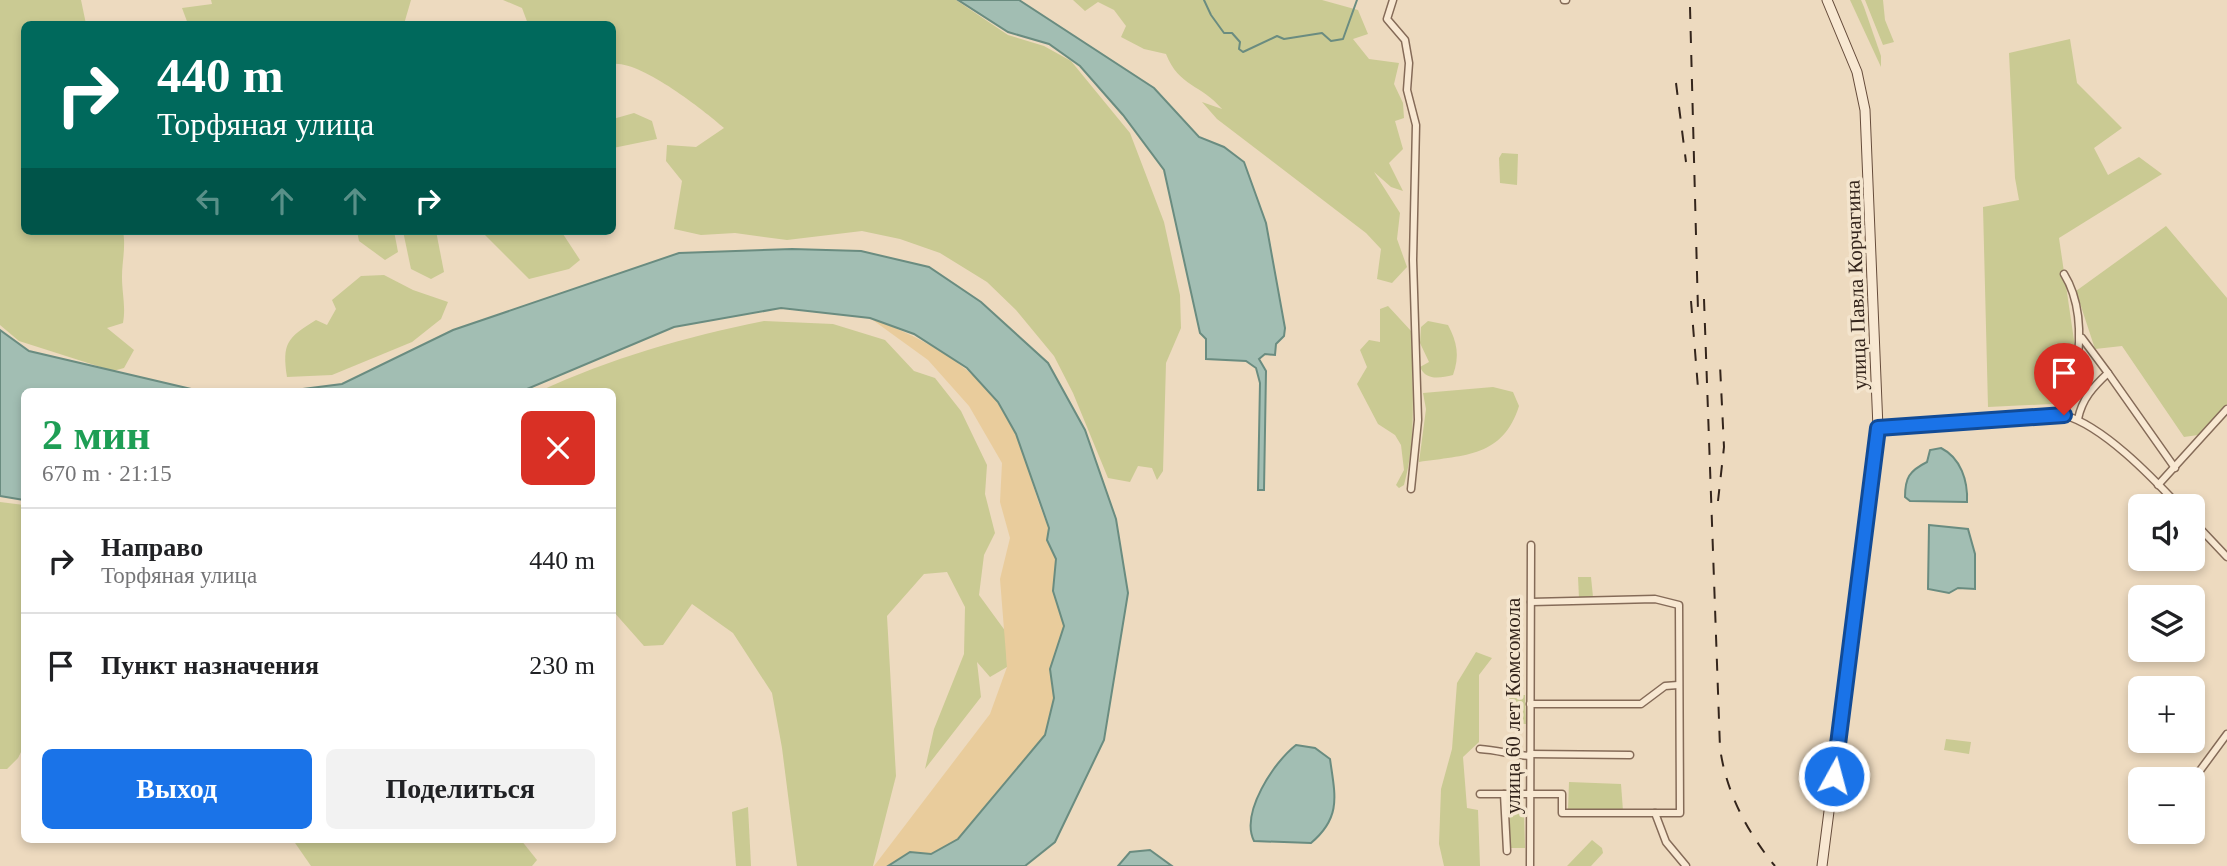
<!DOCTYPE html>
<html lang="ru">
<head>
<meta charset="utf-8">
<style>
	body { margin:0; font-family:"Times New Roman",serif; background:#f2f2f2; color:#202124; height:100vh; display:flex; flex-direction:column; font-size:26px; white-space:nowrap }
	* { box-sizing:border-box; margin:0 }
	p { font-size:23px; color:#757577 }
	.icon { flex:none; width:38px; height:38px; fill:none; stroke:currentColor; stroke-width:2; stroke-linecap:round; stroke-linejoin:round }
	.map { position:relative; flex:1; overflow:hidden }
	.sheet { position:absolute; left:21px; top:388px; width:595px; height:455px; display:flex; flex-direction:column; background:#fff; border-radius:10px; box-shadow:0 4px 10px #0003 }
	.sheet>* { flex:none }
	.banner { position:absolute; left:21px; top:21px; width:595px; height:214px; border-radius:10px; box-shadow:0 4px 10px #0003; background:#00695c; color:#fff; overflow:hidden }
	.tools { position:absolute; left:2128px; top:494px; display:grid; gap:14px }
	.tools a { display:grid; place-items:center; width:77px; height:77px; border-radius:10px; background:#fff; box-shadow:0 4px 10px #0003; font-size:35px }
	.pin { position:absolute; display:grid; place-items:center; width:60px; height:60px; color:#fff; margin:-72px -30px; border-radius:50% 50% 50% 0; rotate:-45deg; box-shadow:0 0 7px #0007 }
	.pin .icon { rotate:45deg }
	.me { position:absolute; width:77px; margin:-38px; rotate:7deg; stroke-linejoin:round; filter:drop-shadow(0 0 5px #0008) }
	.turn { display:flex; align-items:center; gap:24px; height:147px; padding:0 21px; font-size:32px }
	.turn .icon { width:91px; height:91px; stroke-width:2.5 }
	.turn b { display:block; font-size:49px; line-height:60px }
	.lanes { display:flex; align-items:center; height:66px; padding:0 21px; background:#0003; justify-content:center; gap:35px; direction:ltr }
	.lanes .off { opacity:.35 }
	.round { display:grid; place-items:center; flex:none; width:74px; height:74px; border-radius:10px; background:#f2f2f2 }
	.overview { display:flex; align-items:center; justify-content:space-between; height:119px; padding:0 21px }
	h1 { font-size:42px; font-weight:700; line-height:52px; color:#1e9e55 }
	.button { display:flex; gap:14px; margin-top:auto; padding:14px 21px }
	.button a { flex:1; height:80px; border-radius:10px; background:#1a73e8; color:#fff; font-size:28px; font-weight:700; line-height:80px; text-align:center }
	.button a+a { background:#f2f2f2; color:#202124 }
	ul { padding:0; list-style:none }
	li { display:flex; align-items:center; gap:21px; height:105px; padding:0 21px; border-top:2px solid #e0e0e0 }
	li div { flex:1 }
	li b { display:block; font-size:26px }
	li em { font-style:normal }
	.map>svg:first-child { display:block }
	.green { fill:#caca93 }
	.sand { fill:#e9cc9c }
	.water { fill:#a2beb3; stroke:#6a8c80; stroke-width:2 }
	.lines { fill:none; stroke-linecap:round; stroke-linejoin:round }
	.stream { stroke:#6a8c80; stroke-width:2 }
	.minor-casing { stroke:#856b58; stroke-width:9 }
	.secondary-casing { stroke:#664c3b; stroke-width:11 }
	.minor { stroke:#f8e8d2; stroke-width:6 }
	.secondary { stroke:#f8e8d2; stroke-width:9 }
	.rail { stroke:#34251c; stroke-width:2; stroke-dasharray:12 12; stroke-linecap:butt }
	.route-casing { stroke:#114b97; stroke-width:18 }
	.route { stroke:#1a73e8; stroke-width:12 }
	.labels { text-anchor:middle; stroke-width:7; stroke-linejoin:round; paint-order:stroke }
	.street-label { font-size:21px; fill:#34251c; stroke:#f4e5ce }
</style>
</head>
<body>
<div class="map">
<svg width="2227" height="866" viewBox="0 0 2227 866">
	<rect width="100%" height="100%" fill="#eddabf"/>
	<!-- green -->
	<g class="green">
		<path d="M0,0h81l5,24h-62v207h99c3,16 -1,30 -1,46 0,17 4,29 1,46l-16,5 27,22 -10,18 -11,3 -94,-30 -19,-16z"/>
		<polygon points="211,0 411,0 404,24 188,24 182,8 212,4"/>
		<path d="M503,0h453l52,35 36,11 27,15 59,72 34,89 16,73 1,33 -15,35 -3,108 -6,9 -5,-12 -14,-2 -8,16 -22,-4 -35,-85 -19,-37 -38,-46 -29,-28 -47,-29 -40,-14 -38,-8 -75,9 -52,-7 -34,2 -27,-6 8,-48 -16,-20 1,-16 29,2 28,-19c-22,-19 -83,-67 -111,-64l-1,-40h-84l-6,-16z"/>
		<path d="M1073,0h249l36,10 10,24 -15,5 16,20 30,4 -5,21 9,19 1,15 -9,3 8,28 -14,14 14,28 -12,-4 -17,-15 26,41 -3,26 10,28 -15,16 -15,-4 4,-30 -15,-16 -149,-114 -15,-17 20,7c-21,-25 -43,-22 -56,-55l-22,-5 -23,-12 5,-11 -12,-16 -16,-8 -13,9z"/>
		<polygon points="1850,0 1861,0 1864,7 1881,56 1881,67"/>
		<polygon points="1865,0 1883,0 1885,20 1894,42 1883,45"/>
		<polygon points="2070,39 2077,83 2122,128 2094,148 2108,175 2139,157 2162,174 2059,238 2081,388 2071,403 1988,407 1983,207 2019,200 2015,178 2009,53"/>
		<polygon points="634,113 652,121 657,139 613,148 613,119"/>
		<polygon points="1502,153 1518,154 1517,185 1500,183 1499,158"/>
		<polygon points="2166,226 2227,298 2227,404 2198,435 2184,437 2122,346 2095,349 2076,291"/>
		<polygon points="357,231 394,231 398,252 385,260 359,241"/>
		<polygon points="403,231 436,231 444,272 431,279 411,269"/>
		<polygon points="481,231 555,231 563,234 580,260 569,269 529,279"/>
		<path d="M384,275l29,15 35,12 -7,17 -29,23 -80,33 -45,2c-5,-34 0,-39 29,-57l11,5 9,-16 -4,-9 29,-24z"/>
		<path d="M1388,306l24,26c-1,51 6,103 -8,153l-5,3 -3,-3 8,-15 -3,-25 -6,-10 -17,-11 -21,-40 10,-17 -7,-17 9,-10 11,2v-33z"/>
		<path d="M764,321l69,3 52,16 29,31 21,7 26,33 26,54 -2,29 10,39 -11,22 -5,40 27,37 1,35 -17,10 -13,-15 4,35 -56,72 9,-40 30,-75 1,-47 -18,-35 -23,2 -37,42 9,160 -23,90h-76l-15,-118 -10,-55 -39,-60 -41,-29 -29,41 -19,1 -31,-35 -1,-219h-74c73,-34 147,-55 226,-71z"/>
		<path d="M1428,321l20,4c9,17 12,31 5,50 -13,3 -27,6 -33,-8l9,-5 -9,-19 1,-16z"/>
		<path d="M1493,387l20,5 6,14c-16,51 -54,49 -100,56l7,-53 -3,-16z"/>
		<polygon points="0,502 24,505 24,519 21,525 24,528 24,746 18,758 7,769 0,769"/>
		<polygon points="1578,577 1591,577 1593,597 1579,598"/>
		<polygon points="1476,652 1492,658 1479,675 1479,742 1463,757 1467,808 1478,810 1480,866 1444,866 1439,844 1441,789 1452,749 1457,683"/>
		<polygon points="1508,695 1525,695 1526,724 1509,723"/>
		<polygon points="1946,739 1971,742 1969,754 1944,750"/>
		<polygon points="1569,782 1621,784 1623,811 1568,810"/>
		<polygon points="748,807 751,866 736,866 732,812"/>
		<polygon points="1507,809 1524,810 1525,848 1509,848"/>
		<polygon points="293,840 521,840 537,860 532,866 311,866"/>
		<polygon points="1592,840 1602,848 1603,853 1591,866 1567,866"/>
	</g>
	<!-- sand -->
	<path class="sand" d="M870,318c60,22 121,56 147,118 12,31 18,63 32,92l-2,12 9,19 -3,32 11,35 -14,43 4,29 -9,37 -87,104 -27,15 -21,-2 -22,14h-14l116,-152 17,-47 -7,-88 10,-41 -10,-36 2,-39 -33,-57 -41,-46z"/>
	<!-- water -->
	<g class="water">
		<polygon points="958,0 1019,0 1154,88 1199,137 1224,147 1244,162 1266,223 1285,328 1284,336 1276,344 1275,355 1265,354 1259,359 1266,371 1264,490 1258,490 1260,383 1256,368 1246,361 1206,359 1206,339 1200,333 1164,170 1123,115 1080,66 1049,44 1008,32"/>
		<polygon points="792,249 861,251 929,267 981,302 1048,363 1085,430 1116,519 1128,593 1104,740 1055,842 1025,866 888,866 910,852 931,854 958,839 1045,735 1054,698 1050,669 1064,626 1053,591 1056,559 1047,540 1049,528 1016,434 998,402 967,368 914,334 870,318 781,308 674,327 520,392 279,392 342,384 453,330 679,253"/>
		<polygon points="0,330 29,351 204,392 24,392 24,500 0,496"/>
		<path d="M1941,448c20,10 27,33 26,54l-57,-1 -5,-4c0,-19 4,-26 22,-35l3,-12z"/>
		<polygon points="1929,525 1968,529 1975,554 1975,589 1958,588 1949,593 1928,589"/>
		<path d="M1296,745l19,3 15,11c5,36 12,58 -19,84l-57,-2c-14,-28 20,-79 42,-96z"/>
		<polygon points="1150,850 1172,866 1118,866 1130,852"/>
	</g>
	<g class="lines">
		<!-- stream -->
		<polyline class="stream" points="1204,0 1211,15 1224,33 1232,33 1240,42 1239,49 1243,52 1277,36 1284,39 1322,33 1331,41 1343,39 1357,0"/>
		<!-- minor casing -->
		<g class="minor-casing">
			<g id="minor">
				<polyline points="1393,0 1387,19 1405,40 1409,63 1407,90 1416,125 1413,260 1418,420 1411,489"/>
				<polyline points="1564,0 1566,0"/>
				<path d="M2064,274c18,29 17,67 12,98l15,18"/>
				<polyline points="2082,338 2108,373"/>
				<path d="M2078,419c4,-20 15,-32 30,-46l67,95"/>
				<path d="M1878,428l186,-13c39,11 87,61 115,91"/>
				<polyline points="2158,485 2227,409"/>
				<polyline points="2193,521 2227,557"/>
				<polyline points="1531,602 1655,599 1679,605 1680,813 1655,813 1666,842 1686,866"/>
				<polyline points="1530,704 1641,704 1665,686 1678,685"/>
				<path d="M1480,749c18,1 32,6 50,7"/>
				<polyline points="1530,754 1630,755"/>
				<polyline points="2193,780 2227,734"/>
				<polyline points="1480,794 1562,794 1562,813 1655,813"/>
				<polyline points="1504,794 1507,851"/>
				<polyline points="1530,866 1531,545"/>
			</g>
		</g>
		<!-- secondary casing -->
		<g class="secondary-casing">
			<polyline id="secondary" points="1822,866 1878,428 1865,110 1857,72 1827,0"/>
		</g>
		<!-- minor -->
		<use href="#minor" class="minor"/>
		<!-- secondary -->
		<use href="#secondary" class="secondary"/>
		<!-- rail -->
		<g class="rail">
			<polyline points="1690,7 1698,311"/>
			<polyline points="1676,83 1686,162"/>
			<path d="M1704,299l16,449c6,44 27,84 55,118"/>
			<polyline points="1691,301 1698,388"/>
			<polyline points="1718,501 1724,447 1720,365"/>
		</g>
	</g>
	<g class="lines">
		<!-- route casing -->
		<g class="route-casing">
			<polyline id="route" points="1834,776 1878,428 2064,415"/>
		</g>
		<!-- route -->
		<use href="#route" class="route"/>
	</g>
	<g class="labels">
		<!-- street labels -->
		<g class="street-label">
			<text transform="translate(1856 285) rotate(-92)" y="7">улица Павла Корчагина</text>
			<text transform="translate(1513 706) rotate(-90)" y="7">улица 60 лет Комсомола</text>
		</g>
	</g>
</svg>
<div class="tools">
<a><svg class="icon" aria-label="sound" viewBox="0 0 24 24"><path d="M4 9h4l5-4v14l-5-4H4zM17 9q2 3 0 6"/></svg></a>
<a><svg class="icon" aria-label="layers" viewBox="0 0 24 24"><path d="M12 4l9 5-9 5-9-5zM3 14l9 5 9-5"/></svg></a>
<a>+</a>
<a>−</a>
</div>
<div class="pin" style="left:2064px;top:415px;background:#d93025"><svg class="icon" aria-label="arrive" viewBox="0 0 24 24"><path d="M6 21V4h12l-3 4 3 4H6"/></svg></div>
<svg class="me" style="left:1834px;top:776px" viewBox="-20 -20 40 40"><circle r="17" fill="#1a73e8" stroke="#fff" stroke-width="3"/><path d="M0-11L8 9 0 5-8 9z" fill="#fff"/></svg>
<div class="banner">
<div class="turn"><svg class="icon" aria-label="right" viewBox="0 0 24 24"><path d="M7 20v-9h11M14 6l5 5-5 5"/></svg><div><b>440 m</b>Торфяная улица</div></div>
<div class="lanes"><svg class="icon off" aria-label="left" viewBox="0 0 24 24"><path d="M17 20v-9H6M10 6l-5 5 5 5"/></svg><svg class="icon off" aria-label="ahead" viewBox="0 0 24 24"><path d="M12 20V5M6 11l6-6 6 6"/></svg><svg class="icon off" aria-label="ahead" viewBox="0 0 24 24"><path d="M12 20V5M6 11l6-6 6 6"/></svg><svg class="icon" aria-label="right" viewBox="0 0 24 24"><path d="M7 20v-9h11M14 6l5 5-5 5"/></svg></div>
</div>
<section class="sheet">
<div class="overview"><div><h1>2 мин</h1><p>670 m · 21:15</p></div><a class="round" style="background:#d93025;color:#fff"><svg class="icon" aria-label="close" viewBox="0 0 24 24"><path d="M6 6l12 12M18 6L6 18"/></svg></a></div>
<ul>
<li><svg class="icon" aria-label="right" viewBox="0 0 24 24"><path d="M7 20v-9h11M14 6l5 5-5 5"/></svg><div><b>Направо</b><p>Торфяная улица</p></div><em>440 m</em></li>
<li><svg class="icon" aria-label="arrive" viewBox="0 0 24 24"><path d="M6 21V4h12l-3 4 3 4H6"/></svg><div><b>Пункт назначения</b></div><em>230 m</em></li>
</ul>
<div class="button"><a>Выход</a><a>Поделиться</a></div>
</section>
</div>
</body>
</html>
